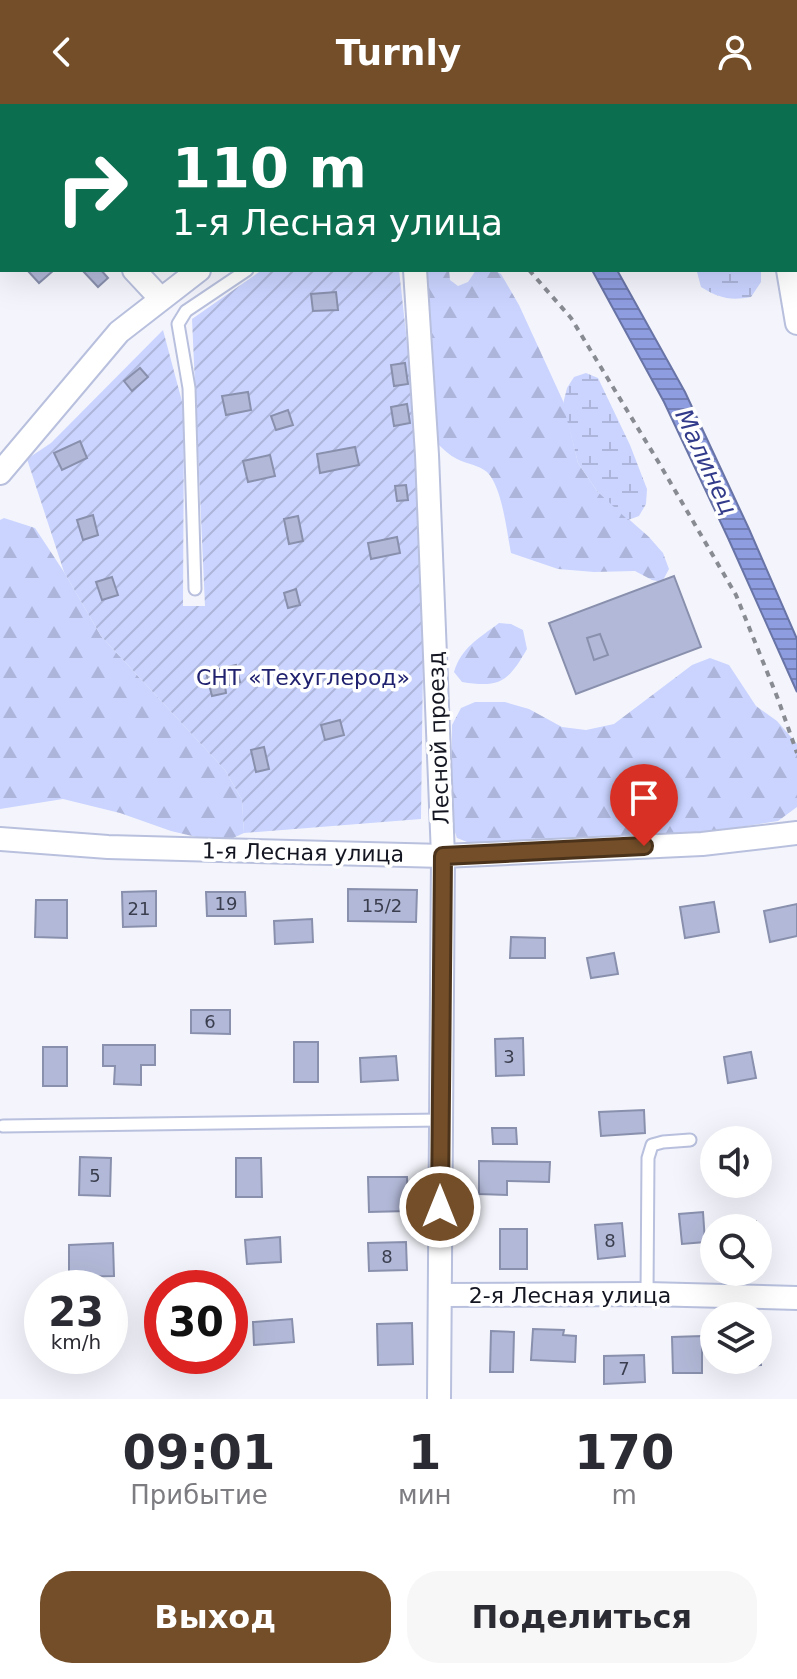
<!DOCTYPE html>
<html lang="ru">
<head>
<meta charset="utf-8">
<style>
	body { margin:0; font-family:"DejaVu Sans",sans-serif; background:#f7f7f7; color:#2b2b33; height:100vh; display:flex; flex-direction:column; font-size:30px; white-space:nowrap }
	* { box-sizing:border-box; margin:0 }
	p { font-size:26px; color:#7c7c81 }
	.icon { flex:none; width:44px; height:44px; fill:none; stroke:currentColor; stroke-width:2; stroke-linecap:round; stroke-linejoin:round }
	.map { position:relative; height:1295px; overflow:hidden }
	.drawer { display:flex; flex-direction:column; background:#fff; flex:1 }
	.drawer>* { flex:none }
	.hud { position:absolute; left:0px; top:0px; width:798px; height:168px; box-shadow:0 8px 32px #0002; background:#0b6e4f; color:#fff; overflow:hidden }
	.fabs { position:absolute; left:700px; top:1022px; display:grid; gap:16px }
	.fabs a { display:grid; place-items:center; width:72px; height:72px; border-radius:50%; background:#fff; box-shadow:0 8px 32px #0002; font-size:40px }
	.speed { position:absolute; left:24px; top:1166px; display:flex; gap:16px; font-size:40px; font-weight:700; text-align:center }
	.speed>* { display:grid; place-content:center; width:104px; height:104px; border-radius:50%; background:#fff; box-shadow:0 8px 32px #0002; line-height:1 }
	.speed small { font-size:20px; font-weight:400 }
	.speed .limit { border:12px solid #d22; background:#fff; color:#111 }
	.pin { position:absolute; display:grid; place-items:center; width:68px; height:68px; color:#fff; margin:-82px -34px; border-radius:50% 50% 50% 0; rotate:-45deg; box-shadow:0 0 8px #0007 }
	.pin .icon { rotate:45deg }
	.me { position:absolute; width:88px; margin:-44px; rotate:0deg; stroke-linejoin:round; filter:drop-shadow(0 0 6px #0008) }
	.turn { display:flex; align-items:center; gap:28px; height:168px; padding:0 40px; font-size:36px }
	.turn .icon { width:104px; height:104px; stroke-width:2.5 }
	.turn b { display:block; font-size:56px; line-height:68px }
	.eta { display:flex; justify-content:space-evenly; align-items:center; height:136px; text-align:center }
	.eta b { font-size:48px; font-weight:700; line-height:56px }
	.button { display:flex; gap:16px; margin-top:auto; padding:16px 40px }
	.button a { flex:1; height:92px; border-radius:32px; background:#734e29; color:#fff; font-size:32px; font-weight:700; line-height:92px; text-align:center }
	.button a+a { background:#f7f7f7; color:#2b2b33 }
	header { display:flex; justify-content:space-between; align-items:center; height:104px; padding:0 40px; background:#734e29; color:#fff; font-size:36px; font-weight:700 }
	.map>svg:first-child { display:block }
	.forest { fill:url(#forest-firs) }
	.wetland { fill:url(#wetland-marsh) }
	.garden { fill:url(#garden-furrows) }
	.water { fill:url(#water-rules); stroke:#6974a6; stroke-width:2 }
	.building { fill:#b2b9d8; stroke:#8990ad; stroke-width:2 }
	.lines { fill:none; stroke-linecap:round; stroke-linejoin:round }
	.service-casing { stroke:#b8c0de; stroke-width:15 }
	.minor-casing { stroke:#b8c0de; stroke-width:26 }
	.path { stroke:#898b93; stroke-width:4; stroke-dasharray:6 6; stroke-linecap:butt }
	.service { stroke:#fff; stroke-width:11 }
	.minor { stroke:#fff; stroke-width:22 }
	.route-casing { stroke:#4b331b; stroke-width:20 }
	.route { stroke:#734e29; stroke-width:14 }
	.labels { text-anchor:middle; stroke-width:7; stroke-linejoin:round; paint-order:stroke }
	.number-label { font-size:18px; fill:#3b3e4e }
	.park-label { font-size:22px; fill:#20216f; stroke:#fff }
	.street-label { font-size:22px; fill:#131520; stroke:#fff }
	.water-label { font-size:24px; font-style:italic; fill:#333b8b; stroke:#fff }
</style>
</head>
<body>
<header><svg class="icon" aria-label="back" viewBox="0 0 24 24"><path d="M15 5l-7 7 7 7"/></svg>Turnly<svg class="icon" aria-label="person" viewBox="0 0 24 24"><circle cx="12" cy="8" r="4"/><path d="M4 21q1-7 8-7t8 7"/></svg></header>
<div class="map">
<svg width="797" height="1295" viewBox="0 0 797 1295">
	<defs>
		<pattern id="forest-firs" width="22" height="20" patternUnits="userSpaceOnUse" patternTransform="scale(2)"><rect width="22" height="20" fill="#cad4ff"/><path d="M5 1l3.5 6h-7zM16 11l3.5 6h-7z" fill="#adb5da"/></pattern>
		<pattern id="wetland-marsh" width="20" height="14" patternUnits="userSpaceOnUse" patternTransform="scale(2)"><rect width="20" height="14" fill="#cad4ff"/><path d="M1 5h8M5 5V1M11 12h8M15 12V8" fill="none" stroke="#adb5da"/></pattern>
		<pattern id="garden-furrows" width="10" height="10" patternUnits="userSpaceOnUse" patternTransform="scale(2)"><rect width="10" height="10" fill="#cad4ff"/><path d="M-1 1l2-2M0 10L10 0M9 11l2-2" fill="none" stroke="#adb5da"/></pattern>
		<pattern id="water-rules" width="6" height="5" patternUnits="userSpaceOnUse" patternTransform="scale(2)"><rect width="6" height="5" fill="#8e9ce0"/><path d="M0 2.5h6" fill="none" stroke="#737eb5"/></pattern>
	</defs>
	<rect width="100%" height="100%" fill="#f4f5fc"/>
	<!-- forest -->
	<g class="forest">
		<path d="M425,166h24l1,10 8,6 10,-4 8,-12h18l7,4 18,31 44,96 15,62 19,28 52,46 14,16 6,16 -7,13 -10,-2 -17,-9 -41,1 -36,-3 -47,-16c-4,-20 -9,-67 -24,-81 -8,-7 -20,-8 -30,-13 -8,-4 -14,-10 -20,-16z"/>
		<polygon points="4,414 35,424 64,468 101,532 225,666 242,696 244,729 222,739 171,727 120,709 63,695 0,705 0,416"/>
		<path d="M499,519l12,1 12,6 4,19c-19,33 -27,39 -65,33l-8,-10c8,-25 24,-33 45,-49z"/>
		<polygon points="710,554 729,561 756,602 777,617 797,640 797,703 778,717 714,727 477,742 457,734 451,717 452,621 461,604 475,598 505,598 529,605 562,623 586,626 614,620 692,561"/>
	</g>
	<!-- wetland -->
	<g class="wetland">
		<path d="M699,166h62v12l-10,15c-21,4 -32,1 -50,-10l-4,-15z"/>
		<polygon points="586,269 598,274 630,341 647,385 646,400 639,412 628,416 597,387 578,359 563,300 567,284 574,273"/>
	</g>
	<!-- garden -->
	<polygon class="garden" points="262,166 399,166 420,355 424,480 421,715 244,729 242,696 225,666 101,532 64,468 27,355 51,339 163,226 184,305 183,502 205,502 192,215"/>
	<!-- water -->
	<polygon class="water" points="592,166 617,166 685,288 749,425 797,535 797,588 728,434 664,298"/>
	<!-- building -->
	<g class="building">
		<polygon points="27,166 54,166 39,179"/>
		<polygon points="82,166 101,166 108,174 98,183"/>
		<polygon points="336,188 338,206 313,207 311,190"/>
		<polygon points="405,259 408,280 394,282 391,261"/>
		<polygon points="140,264 148,273 132,287 124,277"/>
		<polygon points="248,288 251,306 226,311 222,292"/>
		<polygon points="407,300 410,319 394,322 391,303"/>
		<polygon points="288,306 293,321 276,326 271,312"/>
		<polygon points="80,337 87,354 62,366 54,349"/>
		<polygon points="355,343 359,361 320,369 317,350"/>
		<polygon points="270,351 275,372 248,378 243,357"/>
		<polygon points="406,381 408,396 397,397 395,382"/>
		<polygon points="93,411 98,431 83,436 77,416"/>
		<polygon points="298,412 303,437 289,440 284,415"/>
		<polygon points="397,433 400,449 371,455 368,439"/>
		<polygon points="674,472 701,543 576,590 549,519"/>
		<polygon points="112,473 118,491 102,496 96,478"/>
		<polygon points="296,485 300,501 288,504 284,489"/>
		<polygon points="600,530 608,551 594,556 587,534"/>
		<polygon points="236,561 240,578 225,582 226,589 212,592 206,568"/>
		<polygon points="340,616 344,631 325,636 321,621"/>
		<polygon points="264,643 269,665 256,668 251,646"/>
		<polygon points="348,785 417,786 416,818 348,817"/>
		<polygon points="156,787 156,822 123,823 122,788"/>
		<polygon points="206,788 245,788 246,812 207,812"/>
		<polygon points="36,796 67,796 67,834 35,833"/>
		<polygon points="714,798 719,828 685,834 680,803"/>
		<polygon points="797,800 797,832 770,838 764,807"/>
		<polygon points="312,815 313,838 275,840 274,817"/>
		<polygon points="511,833 545,834 545,854 510,854"/>
		<polygon points="614,849 618,870 591,874 587,854"/>
		<polygon points="191,906 230,906 230,930 191,929"/>
		<polygon points="523,934 524,971 496,972 495,935"/>
		<rect x="294" y="938" width="24" height="40"/>
		<polygon points="103,941 155,941 155,961 141,961 141,981 114,980 115,962 103,962"/>
		<rect x="43" y="943" width="24" height="39"/>
		<polygon points="751,948 756,974 728,979 724,953"/>
		<polygon points="396,952 398,976 361,978 360,954"/>
		<polygon points="644,1006 645,1029 601,1032 599,1008"/>
		<polygon points="492,1024 516,1024 517,1040 493,1040"/>
		<polygon points="80,1053 111,1054 110,1092 79,1091"/>
		<polygon points="236,1054 261,1054 262,1093 236,1093"/>
		<polygon points="479,1057 550,1058 549,1078 507,1077 507,1091 479,1090"/>
		<polygon points="368,1073 407,1073 408,1107 369,1108"/>
		<polygon points="703,1108 705,1138 682,1140 679,1110"/>
		<polygon points="756,1117 756,1124 734,1124 734,1118"/>
		<polygon points="622,1119 625,1152 598,1155 595,1121"/>
		<rect x="500" y="1125" width="27" height="40"/>
		<polygon points="280,1133 281,1158 247,1160 245,1136"/>
		<polygon points="406,1138 407,1166 369,1167 368,1139"/>
		<polygon points="113,1139 114,1172 69,1173 69,1141"/>
		<polygon points="292,1215 294,1238 254,1241 253,1218"/>
		<polygon points="412,1219 413,1260 378,1261 377,1220"/>
		<polygon points="533,1225 564,1226 563,1231 576,1232 575,1258 531,1256"/>
		<polygon points="491,1227 514,1228 513,1268 490,1268"/>
		<polygon points="758,1227 760,1227 761,1261 738,1262 738,1256 758,1256"/>
		<polygon points="702,1232 702,1269 673,1269 672,1233"/>
		<polygon points="644,1251 645,1278 604,1280 604,1252"/>
		<polygon points="70,1252 108,1252 108,1254 70,1255"/>
		<polygon points="175,1252 201,1252 201,1255 175,1256"/>
	</g>
	<g class="lines">
		<!-- service casing -->
		<g class="service-casing">
			<g id="service">
				<polyline points="314,0 315,2"/>
				<polyline points="195,485 189,284 178,220 186,207 247,166"/>
				<polyline points="3,1022 441,1016"/>
				<polyline points="647,1190 648,1054 652,1041 663,1038 690,1036"/>
			</g>
		</g>
		<!-- minor casing -->
		<g class="minor-casing">
			<g id="minor">
				<polyline points="348,0 349,2"/>
				<polyline points="759,0 759,2"/>
				<polyline points="461,2 465,0"/>
				<polyline points="0,22 2,24"/>
				<polyline points="134,166 161,195"/>
				<polyline points="415,166 427,351 443,752 439,1295"/>
				<polyline points="788,166 797,219"/>
				<polyline points="0,369 119,228 199,166"/>
				<polyline points="0,735 108,743 443,752 702,740 797,729"/>
				<polyline points="440,1191 647,1190 797,1194"/>
			</g>
		</g>
		<!-- path -->
		<polyline class="path" points="529,166 571,214 659,359 736,491 778,595 797,649"/>
		<!-- service -->
		<use href="#service" class="service"/>
		<!-- minor -->
		<use href="#minor" class="minor"/>
	</g>
	<g class="lines">
		<!-- route casing -->
		<g class="route-casing">
			<polyline id="route" points="440,1103 443,752 644,742"/>
		</g>
		<!-- route -->
		<use href="#route" class="route"/>
	</g>
	<g class="labels">
		<!-- number labels -->
		<g class="number-label">
			<text x="226" y="806">19</text>
			<text x="382" y="808">15/2</text>
			<text x="139" y="811">21</text>
			<text x="210" y="924">6</text>
			<text x="509" y="959">3</text>
			<text x="95" y="1078">5</text>
			<text x="610" y="1143">8</text>
			<text x="387" y="1159">8</text>
			<text x="624" y="1271">7</text>
		</g>
		<!-- park labels -->
		<g class="park-label">
			<text x="303" y="581">СНТ «Техуглерод»</text>
		</g>
		<!-- street labels -->
		<g class="street-label">
			<text transform="translate(438 634) rotate(-92)" y="8">Лесной проезд</text>
			<text transform="translate(303 748) rotate(1)" y="8">1-я Лесная улица</text>
			<text x="570" y="1199">2-я Лесная улица</text>
		</g>
		<!-- water labels -->
		<g class="water-label">
			<text transform="translate(706 358) rotate(65)" y="8">Малинец</text>
		</g>
	</g>
</svg>
<div class="fabs">
<a><svg class="icon" aria-label="sound" viewBox="0 0 24 24"><path d="M4 9h4l5-4v14l-5-4H4zM17 9q2 3 0 6"/></svg></a>
<a><svg class="icon" aria-label="search" viewBox="0 0 24 24"><circle cx="10" cy="10" r="6"/><path d="M15 15l6 6"/></svg></a>
<a><svg class="icon" aria-label="layers" viewBox="0 0 24 24"><path d="M12 4l9 5-9 5-9-5zM3 14l9 5 9-5"/></svg></a>
</div>
<div class="speed"><div>23<small>km/h</small></div><div class="limit">30</div></div>
<div class="pin" style="left:644px;top:742px;background:#d93025"><svg class="icon" aria-label="arrive" viewBox="0 0 24 24"><path d="M6 21V4h12l-3 4 3 4H6"/></svg></div>
<svg class="me" style="left:440px;top:1103px" viewBox="-20 -20 40 40"><circle r="17" fill="#734e29" stroke="#fff" stroke-width="3"/><path d="M0-11L8 9 0 5-8 9z" fill="#fff"/></svg>
<div class="hud">
<div class="turn"><svg class="icon" aria-label="right" viewBox="0 0 24 24"><path d="M7 20v-9h11M14 6l5 5-5 5"/></svg><div><b>110 m</b>1-я Лесная улица</div></div>
</div>
</div>
<section class="drawer">
<div class="eta">
<div><b>09:01</b><p>Прибытие</p></div>
<div><b>1</b><p>мин</p></div>
<div><b>170</b><p>m</p></div>
</div>
<div class="button"><a>Выход</a><a>Поделиться</a></div>
</section>
</body>
</html>
